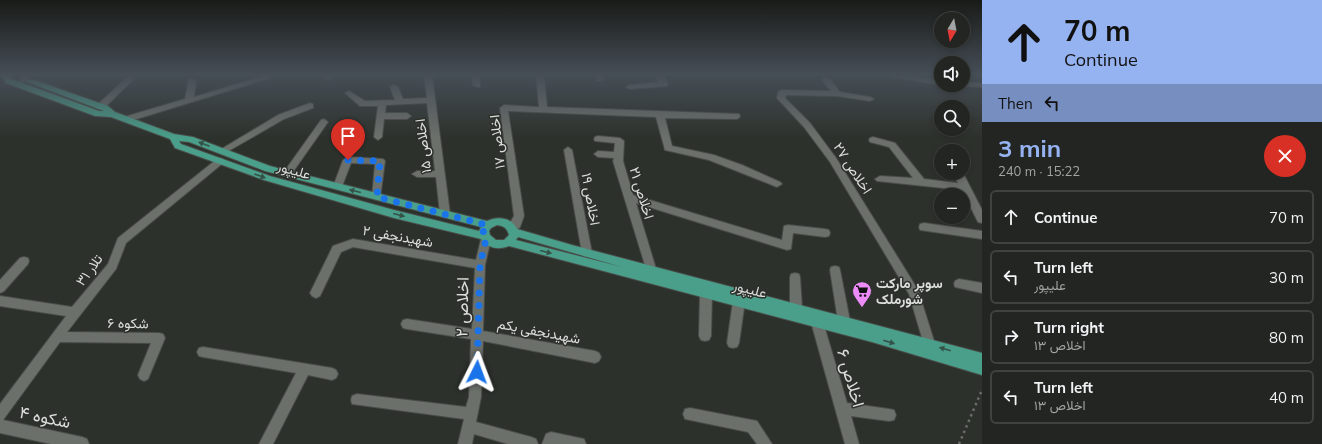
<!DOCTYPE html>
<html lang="en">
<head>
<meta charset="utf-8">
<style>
	body { margin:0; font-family:Mulish,Vazirmatn,sans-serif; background:#2a2d2a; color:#f1f3f6; height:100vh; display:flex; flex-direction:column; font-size:15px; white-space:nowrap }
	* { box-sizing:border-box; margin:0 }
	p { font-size:13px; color:#a2a5a5 }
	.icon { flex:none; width:22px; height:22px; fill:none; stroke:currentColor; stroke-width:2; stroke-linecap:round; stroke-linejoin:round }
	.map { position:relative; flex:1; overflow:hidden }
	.side { display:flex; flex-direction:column; background:#222521; width:340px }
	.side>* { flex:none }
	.guide { background:#95b2f1; color:#111; overflow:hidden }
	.needle { width:26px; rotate:190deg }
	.fabs { position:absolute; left:934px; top:12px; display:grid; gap:8px }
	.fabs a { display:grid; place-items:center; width:36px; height:36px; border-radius:50%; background:#222521; box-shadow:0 2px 6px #0003,0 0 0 1px #3f423f; font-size:20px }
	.pin { position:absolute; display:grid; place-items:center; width:34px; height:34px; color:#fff; margin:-41px -17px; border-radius:50% 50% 50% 0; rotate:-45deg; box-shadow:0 0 4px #0007 }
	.pin .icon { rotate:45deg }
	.me { position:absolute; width:44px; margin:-22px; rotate:3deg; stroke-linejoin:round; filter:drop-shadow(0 0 3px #0008) }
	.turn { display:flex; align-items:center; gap:14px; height:84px; padding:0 16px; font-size:18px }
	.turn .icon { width:52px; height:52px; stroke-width:2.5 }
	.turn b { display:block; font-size:28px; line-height:34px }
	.then { display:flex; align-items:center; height:38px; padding:0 16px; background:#0003; gap:8px; font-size:15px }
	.round { display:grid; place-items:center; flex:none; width:42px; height:42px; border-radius:21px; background:#2a2d2a }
	.overview { display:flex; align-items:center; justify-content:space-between; height:68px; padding:0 16px }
	h1 { font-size:24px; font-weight:700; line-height:30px; color:#95b2f1 }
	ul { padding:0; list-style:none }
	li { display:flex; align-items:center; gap:12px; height:54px; margin:0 8px 6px; padding:0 8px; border:2px solid #3f423f; border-radius:6px }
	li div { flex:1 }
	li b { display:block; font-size:15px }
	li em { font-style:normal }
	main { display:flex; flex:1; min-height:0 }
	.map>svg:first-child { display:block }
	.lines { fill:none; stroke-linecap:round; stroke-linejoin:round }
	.minor-casing { stroke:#494c48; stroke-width:2 }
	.major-casing { stroke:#494c48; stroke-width:2 }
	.path { stroke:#686b67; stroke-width:2.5; stroke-dasharray:2.5 3.5; stroke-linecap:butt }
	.minor { fill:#6c706b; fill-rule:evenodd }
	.major { fill:#499f8a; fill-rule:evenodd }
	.oneway { fill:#355248 }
	.route { stroke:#1a73e8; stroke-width:7; stroke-dasharray:0 12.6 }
	.labels { text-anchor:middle; stroke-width:3; stroke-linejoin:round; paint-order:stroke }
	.street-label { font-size:14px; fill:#dcdedb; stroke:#2d312c }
	.poi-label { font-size:14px; font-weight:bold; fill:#dcdedb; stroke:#2d312c; text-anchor:start }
	.near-street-label { font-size:17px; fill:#dcdedb; stroke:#2d312c }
</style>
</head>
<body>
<main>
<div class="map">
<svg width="982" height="444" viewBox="0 0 982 444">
	<rect width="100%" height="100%" fill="#2d312c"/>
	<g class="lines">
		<!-- minor casing -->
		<g class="minor-casing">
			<g id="minor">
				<polygon points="25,75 34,75 26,82 20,82 20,78"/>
				<polygon points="130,75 138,75 103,109 97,109 97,105"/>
				<polygon points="267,75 280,75 130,121 127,122 123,119 124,117 185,99 189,79 192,79 196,81 194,97"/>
				<polygon points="322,75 330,75 332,78 328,80"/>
				<polygon points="424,75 432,75 450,214 448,217 442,217 440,214 436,177 417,177 412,174 417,171 435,171 427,103 386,105 385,113 407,113 411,116 407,119 384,119 382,137 378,140 374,137 378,106 360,106 345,93 349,91 365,101 395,100 390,87 394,85 398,87 403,99 427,98"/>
				<polygon points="472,75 480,75 480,87 477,87 473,85"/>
				<polygon points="536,75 544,75 547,107 739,114 740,116 739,118 736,119 665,118 672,146 714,155 742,165 780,182 782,184 777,187 709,160 665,150 656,117 508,111 524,216 520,227 516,231 508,231 507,228 514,216 500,108 504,105 539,107"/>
				<polygon points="595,75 603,75 604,79 600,81 597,81"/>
				<polygon points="655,75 663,75 668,84 667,86 630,89 626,87 630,85 659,82"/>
				<polygon points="889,75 909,75 941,81 941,85 942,85 941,85 892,77"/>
				<polygon points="823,78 829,78 840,92 870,97 874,99 870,101 837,96 786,95 785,98 810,123 836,158 918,290 935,344 933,348 929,349 925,348 909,294 830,162 804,127 777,98 778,92 782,90 831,91 822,80"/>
				<polygon points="963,82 982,83 982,87 960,86 963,85"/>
				<polygon points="310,103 313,104 313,108 284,119 225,153 222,154 218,151 278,115"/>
				<polygon points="324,119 328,122 290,176 284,176 282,174 284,172 321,120"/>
				<polygon points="598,136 620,138 624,141 623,161 633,195 782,240 784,226 788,225 825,229 829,230 830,233 829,236 825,237 793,233 791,249 787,250 636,203 657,272 656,275 652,276 648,275 613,161 614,158 598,157 594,154 598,151 614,152 615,143 595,141 594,139 595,137"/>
				<polygon points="873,137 895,143 924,179 958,183 953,173 963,173 982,210 982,223 978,222 962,190 877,181 875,179 880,176 913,178 889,147 870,142 869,140 870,138"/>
				<polygon points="568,147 572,150 592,253 591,256 587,257 583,256 582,253 564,150"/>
				<polygon points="348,157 383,159 385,161 380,199 377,200 372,197 375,164 351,163 341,189 335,189 333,187 343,160"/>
				<polygon points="220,158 223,159 225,161 223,163 126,243 116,269 67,332 159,333 163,334 165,338 148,379 144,381 140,379 138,375 151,343 60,342 3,420 82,437 87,439 89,444 51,444 0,433 0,404 66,316 0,306 0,296 72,307 108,264 118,238 217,159"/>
				<polygon points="924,223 982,231 982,239 920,230 919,227 920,224"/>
				<polygon points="486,235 490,236 491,239 485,265 483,331 595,351 599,353 601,357 599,361 595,363 483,341 481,397 476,422 531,437 536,439 538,444 508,444 474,434 472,444 458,444 464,419 352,404 351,400 352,396 357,394 466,407 469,397 471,339 407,329 403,328 401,324 403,320 407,319 472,329 475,268 353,247 341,252 320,296 316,298 312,296 310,293 333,246 353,239 476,260 481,239 482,236"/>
				<polygon points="24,257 28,258 29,261 28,264 4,291 0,293 0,280 20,258"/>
				<polygon points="835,266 839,267 840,270 850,321 848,325 844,326 840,325 838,321 830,270 831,267"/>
				<polygon points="795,273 799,274 800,277 802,308 800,311 796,313 792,311 790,308 790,277 791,274"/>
				<polygon points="959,279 982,283 982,293 955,287 954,284 955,281"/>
				<polygon points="706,288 710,290 712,293 711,336 709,340 705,341 701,340 699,336 700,293 702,290"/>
				<polygon points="739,296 743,298 745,301 739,343 737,347 733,348 729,347 727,343 733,301 735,298"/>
				<polygon points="817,317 821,318 823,322 847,403 889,409 894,410 896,415 894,420 889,421 851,416 859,444 845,444 811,322 813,318"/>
				<polygon points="203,347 332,368 336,370 338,374 336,378 332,380 308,375 273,444 259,444 296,373 203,357 199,356 197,352 199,348"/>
				<polygon points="690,408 757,421 772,444 757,444 748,432 685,419 683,414 685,409"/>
				<polygon points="551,432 584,439 586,444 542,444 546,434"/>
			</g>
		</g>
		<!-- major casing -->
		<g class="major-casing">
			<path id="major" d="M9,75l3,4 87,32h5l-77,-29 1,-2h6l74,26 7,6 59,22 19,3 77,29 217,55c10,-5 25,-4 30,8l55,16 410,108v22l-110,-33 -363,-96c-10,4 -20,3 -28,-7l-87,-21 -130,-38 -89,-32 -5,-9 -59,-22 -16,-1 -89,-33 -4,-7zM179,141l10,1 76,29 216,56 -2,4 -85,-21 -124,-34 -89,-32zM497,225c7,1 10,3 12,10l-5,5h-8l-6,-5 -1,-4 2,-3zM518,237l104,30 -106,-27z"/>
		</g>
		<!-- path -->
		<polyline class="path" points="959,444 982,390"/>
		<!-- minor -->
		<use href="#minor" class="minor"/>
		<!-- major -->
		<use href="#major" class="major"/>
	</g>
	<!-- one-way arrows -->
	<defs><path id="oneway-solid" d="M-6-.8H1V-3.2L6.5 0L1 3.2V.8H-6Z"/></defs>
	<g class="oneway">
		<use href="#oneway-solid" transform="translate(204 144) rotate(-159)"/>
		<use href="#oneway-solid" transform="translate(260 176) rotate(20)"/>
		<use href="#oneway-solid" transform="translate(355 191) rotate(-166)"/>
		<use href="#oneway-solid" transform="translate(399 215) rotate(14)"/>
		<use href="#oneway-solid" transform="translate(546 252) rotate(14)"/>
		<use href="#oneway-solid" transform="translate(889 342) rotate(17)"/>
		<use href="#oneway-solid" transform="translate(945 349) rotate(-164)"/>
	</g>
	<!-- sky -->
	<linearGradient id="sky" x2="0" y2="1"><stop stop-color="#191b18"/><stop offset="0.54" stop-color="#464e56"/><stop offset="1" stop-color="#464e56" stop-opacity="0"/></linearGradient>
	<rect width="982" height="138" fill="url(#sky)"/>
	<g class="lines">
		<!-- route -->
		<polyline class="route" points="348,160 380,161 377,197 487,225 483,232 486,239 480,265 477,372"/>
	</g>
	<!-- icons -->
	<defs>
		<g id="supermarket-pin" transform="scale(1)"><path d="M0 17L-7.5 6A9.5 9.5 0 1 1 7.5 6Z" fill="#ed8cf9" stroke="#2d312c"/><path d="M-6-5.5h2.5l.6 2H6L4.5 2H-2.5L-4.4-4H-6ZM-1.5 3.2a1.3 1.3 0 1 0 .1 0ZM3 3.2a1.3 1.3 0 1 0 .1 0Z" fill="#111"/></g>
	</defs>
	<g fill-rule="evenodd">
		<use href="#supermarket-pin" x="862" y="291"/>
	</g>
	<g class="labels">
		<!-- street labels -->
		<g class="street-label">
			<text transform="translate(497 142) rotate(-96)" y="5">اخلاص ۱۷</text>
			<text transform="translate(423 146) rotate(-97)" y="5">اخلاص ۱۵</text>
			<text transform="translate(853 168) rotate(57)" y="5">اخلاص ۲۷</text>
			<text transform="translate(294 170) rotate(16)" y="5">علیپور</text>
			<text transform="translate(642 193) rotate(73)" y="5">اخلاص ۲۱</text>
			<text transform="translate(591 199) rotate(80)" y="5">اخلاص ۱۹</text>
			<text transform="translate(398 236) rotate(10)" y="5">شهیدنجفی ۲</text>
			<text transform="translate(89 270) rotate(-54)" y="5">تلار ۳۱</text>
			<text transform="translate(750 289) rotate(15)" y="5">علیپور</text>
			<text transform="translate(128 323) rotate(1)" y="5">شکوه ۶</text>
			<text transform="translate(539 331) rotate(11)" y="5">شهیدنجفی یکم</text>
		</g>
		<!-- poi labels -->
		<g class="poi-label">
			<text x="876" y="288">سوپر مارکت<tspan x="876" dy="16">شورملک</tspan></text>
		</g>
		<!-- near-street labels -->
		<g class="near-street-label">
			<text transform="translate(462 307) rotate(-89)" y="6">اخلاص ۲</text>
			<text transform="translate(851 378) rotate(74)" y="6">اخلاص ۶</text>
			<text transform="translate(45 417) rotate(12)" y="6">شکوه ۴</text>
		</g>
	</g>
</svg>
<div class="fabs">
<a><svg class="needle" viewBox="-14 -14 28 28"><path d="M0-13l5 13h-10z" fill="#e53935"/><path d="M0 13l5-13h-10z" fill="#a2a5a5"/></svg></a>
<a><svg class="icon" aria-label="sound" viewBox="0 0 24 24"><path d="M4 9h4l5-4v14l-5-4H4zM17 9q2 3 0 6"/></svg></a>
<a><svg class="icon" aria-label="search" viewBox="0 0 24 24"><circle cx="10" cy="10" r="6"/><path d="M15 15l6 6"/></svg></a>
<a>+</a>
<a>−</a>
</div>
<div class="pin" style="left:348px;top:160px;background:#d93025"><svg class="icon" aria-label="arrive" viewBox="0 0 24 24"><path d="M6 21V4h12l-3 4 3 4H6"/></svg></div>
<svg class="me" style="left:477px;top:372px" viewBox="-20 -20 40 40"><path d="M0-17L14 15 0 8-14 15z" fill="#1a73e8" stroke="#fff" stroke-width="4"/></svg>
</div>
<section class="side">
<div class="guide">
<div class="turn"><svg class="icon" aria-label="ahead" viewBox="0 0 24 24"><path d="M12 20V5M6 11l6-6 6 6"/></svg><div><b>70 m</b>Continue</div></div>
<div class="then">Then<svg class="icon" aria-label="left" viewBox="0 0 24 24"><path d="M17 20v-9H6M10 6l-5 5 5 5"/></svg></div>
</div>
<div class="overview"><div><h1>3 min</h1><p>240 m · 15:22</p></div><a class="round" style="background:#d93025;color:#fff"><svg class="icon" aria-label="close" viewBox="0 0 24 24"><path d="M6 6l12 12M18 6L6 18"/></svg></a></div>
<ul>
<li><svg class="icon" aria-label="ahead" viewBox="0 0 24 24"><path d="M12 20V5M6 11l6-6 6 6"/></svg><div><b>Continue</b></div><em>70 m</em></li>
<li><svg class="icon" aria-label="left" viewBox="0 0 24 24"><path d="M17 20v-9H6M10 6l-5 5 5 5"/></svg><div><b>Turn left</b><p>علیپور</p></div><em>30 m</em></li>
<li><svg class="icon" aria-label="right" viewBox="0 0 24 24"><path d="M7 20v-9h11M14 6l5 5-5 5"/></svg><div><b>Turn right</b><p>اخلاص ۱۳</p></div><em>80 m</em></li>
<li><svg class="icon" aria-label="left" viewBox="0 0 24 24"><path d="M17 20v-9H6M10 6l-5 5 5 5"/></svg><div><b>Turn left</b><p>اخلاص ۱۳</p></div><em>40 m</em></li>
</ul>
</section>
</main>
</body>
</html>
